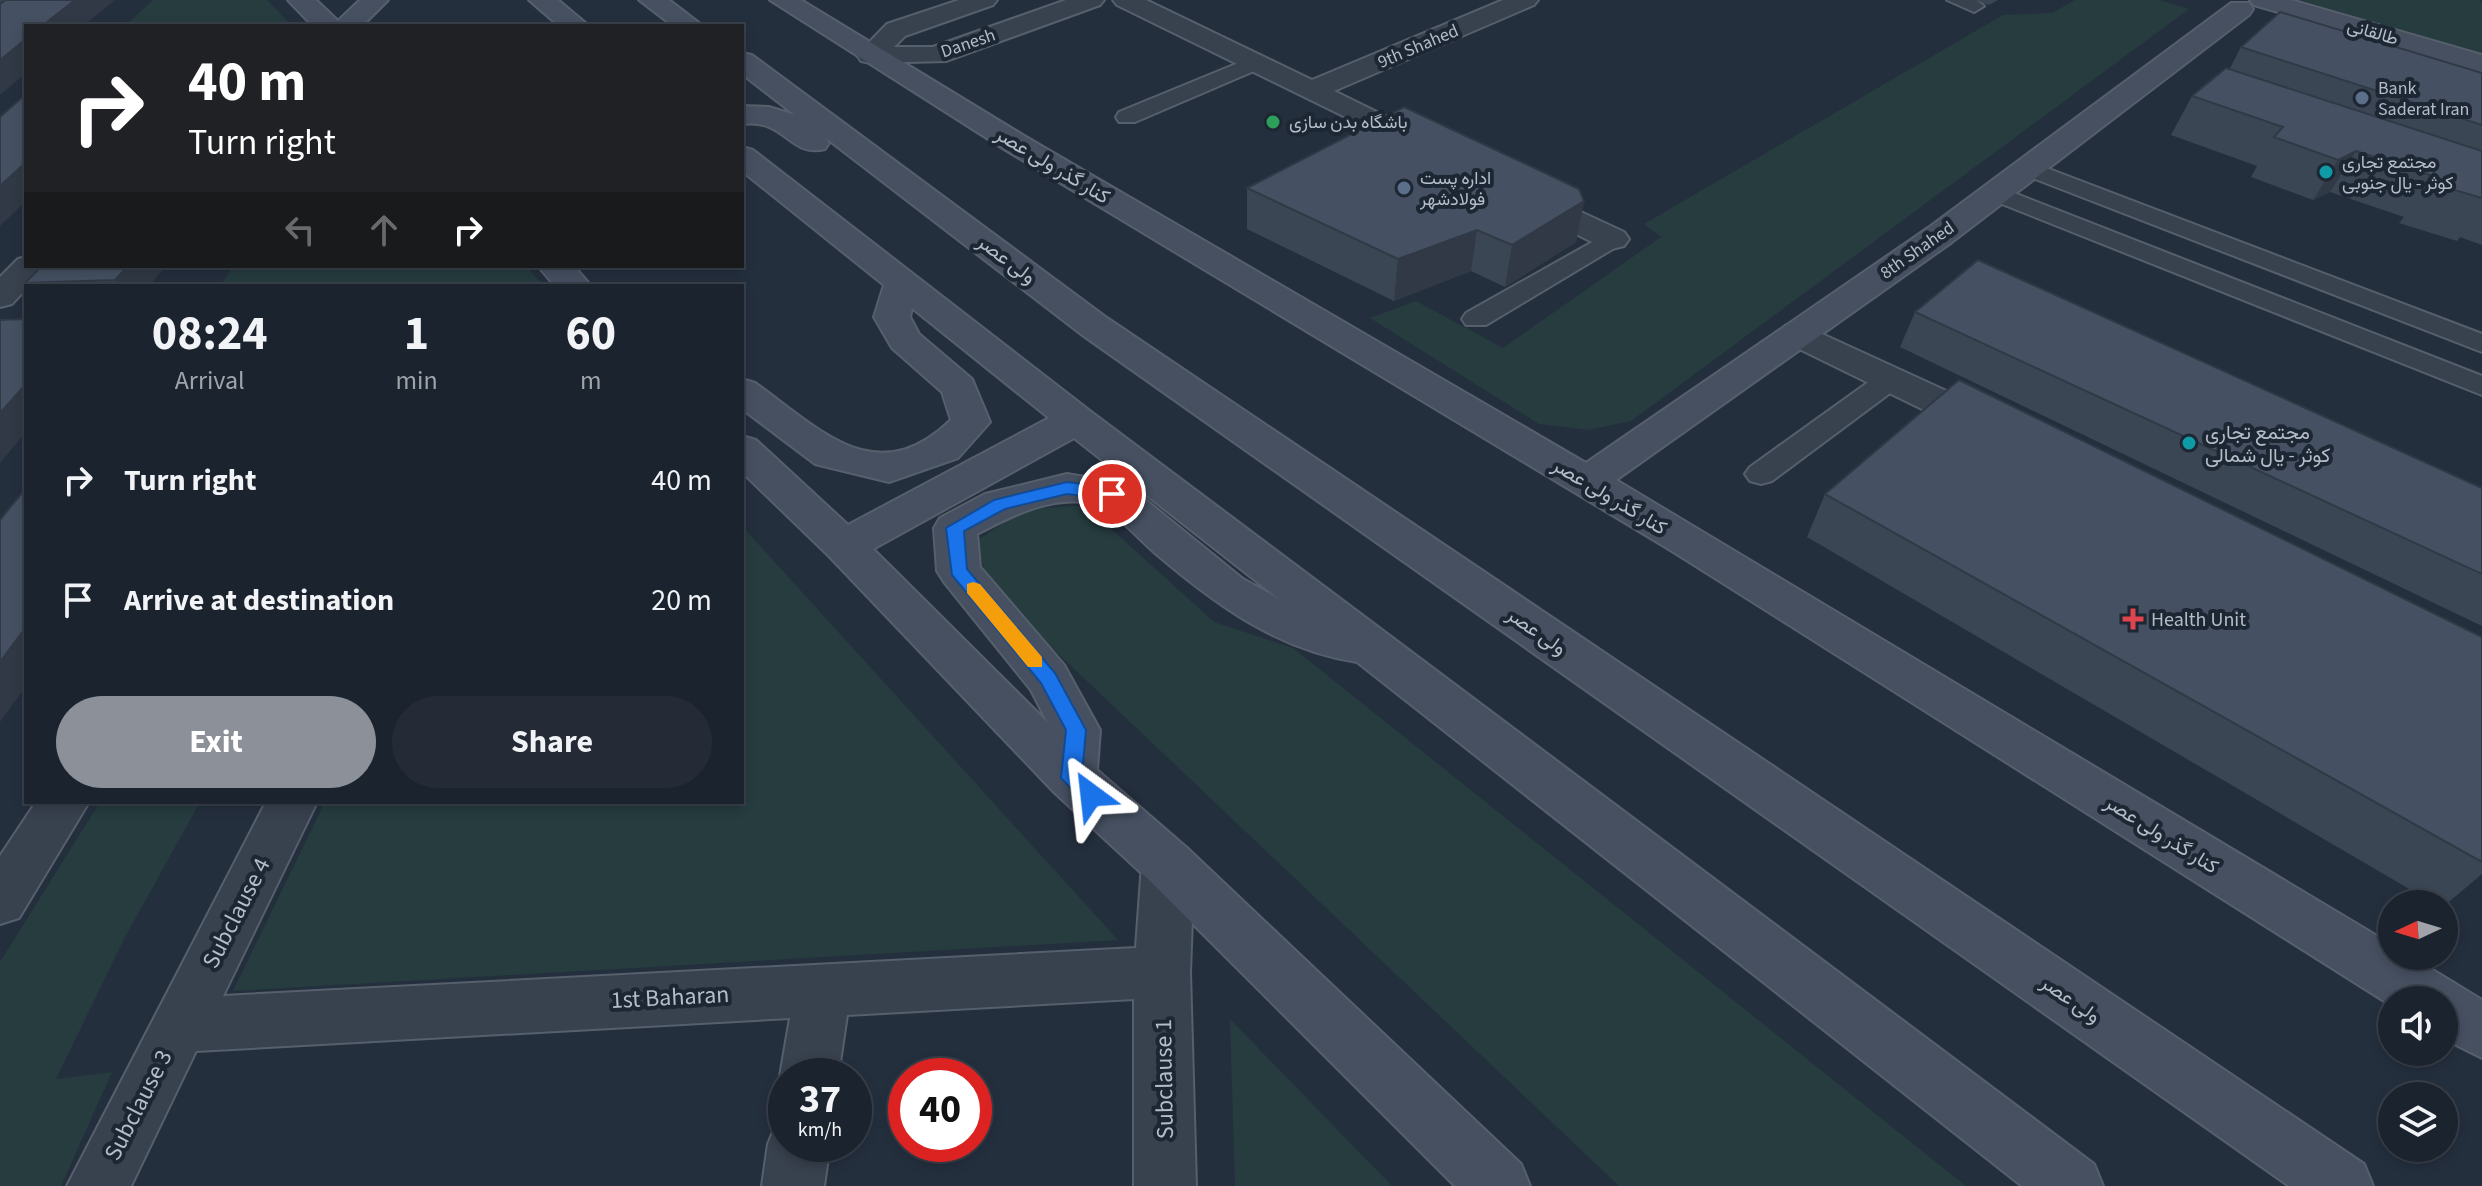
<!DOCTYPE html>
<html lang="en">
<head>
<meta charset="utf-8">
<style>
	body { margin:0; font-family:"Source Sans 3",Vazirmatn,sans-serif; background:#242b36; color:#f1f3f6; height:100vh; display:flex; flex-direction:column; font-size:30px; white-space:nowrap }
	* { box-sizing:border-box; margin:0 }
	p { font-size:26px; color:#a0a4aa }
	.icon { flex:none; width:44px; height:44px; fill:none; stroke:currentColor; stroke-width:2; stroke-linecap:round; stroke-linejoin:round }
	.map { position:relative; flex:1; overflow:hidden }
	.details { position:absolute; left:24px; top:284px; width:720px; height:520px; display:flex; flex-direction:column; background:#1b232e; border-radius:0px; box-shadow:0 4px 12px #0003,0 0 0 2px #39404a }
	.details>* { flex:none }
	.guide { position:absolute; left:24px; top:24px; width:720px; height:244px; border-radius:0px; box-shadow:0 4px 12px #0003,0 0 0 2px #39404a; background:#202124; color:#fff; overflow:hidden }
	.needle { width:52px; rotate:266deg }
	.controls { position:absolute; left:2378px; top:890px; display:grid; gap:16px }
	.controls a { display:grid; place-items:center; width:80px; height:80px; border-radius:50%; background:#1b232e; box-shadow:0 4px 12px #0003,0 0 0 2px #39404a; font-size:40px }
	.speed { position:absolute; left:768px; top:1058px; display:flex; gap:16px; font-size:40px; font-weight:700; text-align:center }
	.speed>* { display:grid; place-content:center; width:104px; height:104px; border-radius:50%; background:#1b232e; box-shadow:0 4px 12px #0003,0 0 0 2px #39404a; line-height:1 }
	.speed small { font-size:20px; font-weight:400 }
	.speed .limit { border:12px solid #d22; background:#fff; color:#111 }
	.pin { position:absolute; display:grid; place-items:center; width:68px; height:68px; color:#fff; margin:-34px; border:4px solid #fff; border-radius:50%; box-shadow:0 2px 8px #0007 }
	.me { position:absolute; width:88px; margin:-44px; rotate:330deg; stroke-linejoin:round; filter:drop-shadow(0 0 6px #0008) }
	.turn { display:flex; align-items:center; gap:28px; height:168px; padding:0 32px; font-size:36px }
	.turn .icon { width:104px; height:104px; stroke-width:2.5 }
	.turn b { display:block; font-size:56px; line-height:68px }
	.lanes { display:flex; align-items:center; height:76px; padding:0 32px; background:#0003; justify-content:center; gap:40px; direction:ltr }
	.lanes .off { opacity:.35 }
	.eta { display:flex; justify-content:space-evenly; align-items:center; height:136px; text-align:center }
	.eta b { font-size:48px; font-weight:700; line-height:56px }
	.button { display:flex; gap:16px; margin-top:auto; padding:16px 32px }
	.button a { flex:1; height:92px; border-radius:48px; background:#8c9099; color:#fff; font-size:32px; font-weight:700; line-height:92px; text-align:center }
	.button a+a { background:#242b36; color:#f1f3f6 }
	ul { padding:0; list-style:none }
	li { display:flex; align-items:center; gap:24px; height:120px; padding:0 32px }
	li div { flex:1 }
	li b { display:block; font-size:30px }
	li em { font-style:normal }
	.map>svg:first-child { display:block }
	.green { fill:#263c3f }
	.lines { fill:none; stroke-linecap:round; stroke-linejoin:round }
	.lane-casing { stroke:#565f6c; stroke-width:4 }
	.street-casing { stroke:#565f6c; stroke-width:4 }
	.secondary-casing { stroke:#565f6c; stroke-width:4 }
	.lane { fill:#38414e; fill-rule:evenodd }
	.street { fill:#38414e; fill-rule:evenodd }
	.secondary { fill:#465061; fill-rule:evenodd }
	.wall { fill:#3b4654 }
	.shaded-wall { fill:#303945 }
	.building { fill:#455162; stroke:#303945; stroke-width:2 }
	.route { fill:#1a73e8; stroke:#114b97; stroke-width:2 }
	.slow { fill:#f59e0b }
	.service-dot { fill:#5c6f8a; stroke:#1d2633; stroke-width:3 }
	.leisure-dot { fill:#2e9e5b; stroke:#1d2633; stroke-width:3 }
	.culture-dot { fill:#0f9aa8; stroke:#1d2633; stroke-width:3 }
	.health-dot { fill:#e0444e; stroke:#1d2633; stroke-width:3 }
	.labels { text-anchor:middle; stroke-width:8; stroke-linejoin:round; paint-order:stroke }
	.far-street-label { font-size:18px; fill:#b4bcc9; stroke:#1d2633 }
	.far-poi-label { font-size:18px; fill:#b4bcc9; stroke:#1d2633; text-anchor:start }
	.street-label { font-size:20px; fill:#b4bcc9; stroke:#1d2633 }
	.poi-label { font-size:20px; fill:#b4bcc9; stroke:#1d2633; text-anchor:start }
	.near-street-label { font-size:24px; fill:#b4bcc9; stroke:#1d2633 }
</style>
</head>
<body>
<div class="map">
<svg width="2482" height="1186" viewBox="0 0 2482 1186">
	<rect width="100%" height="100%" fill="#242f3e"/>
	<!-- green -->
	<g class="green">
		<polygon points="153,0 267,0 292,26 125,26"/>
		<polygon points="2075,0 2160,0 2189,9 1631,421 1588,430 1539,424 1370,318 1416,301 1503,348 1661,237 1644,224 2003,15 2052,13"/>
		<polygon points="2300,0 2479,0 2482,2 2482,54"/>
		<polygon points="234,266 525,266 543,284 220,286"/>
		<polygon points="1085,505 1214,622 1293,648 1966,1186 1619,1186 989,588 976,541 1024,510"/>
		<polygon points="742,526 1118,940 233,991 325,802 742,802"/>
		<polygon points="100,802 200,802 124,939 56,1079 112,1072 61,1186 0,1186 0,962"/>
		<polygon points="1230,1019 1392,1186 1235,1186"/>
	</g>
	<g class="lines">
		<!-- lane casing -->
		<g class="lane-casing">
			<g id="lane">
				<polygon points="1947,0 1976,0 1984,6 1974,12"/>
				<polygon points="1253,57 1264,63 1261,68 1135,122 1119,122 1116,117 1119,112"/>
				<polygon points="2028,161 2482,334 2482,352 2020,173 2016,168"/>
				<polygon points="1996,186 2482,376 2482,395 1987,198 1984,193 1987,188"/>
				<polygon points="1612,231 1625,239 1621,244 1486,325 1466,325 1462,319 1466,313"/>
				<polygon points="1891,370 1901,373 1905,379 1901,385 1772,481 1761,484 1750,481 1745,474 1750,467 1881,373"/>
			</g>
		</g>
		<!-- street casing -->
		<g class="street-casing">
			<g id="street">
				<polygon points="0,0 14,0 9,6 0,9"/>
				<polygon points="959,0 997,0 993,5 905,36 894,47 933,47 1066,0 1104,0 1100,5 946,61 871,63 861,61 857,55 887,24"/>
				<polygon points="1113,0 1146,0 1312,80 1503,0 1538,0 1534,5 1334,91 1438,142 1442,148 1438,154 1427,157 1117,5"/>
				<polygon points="1525,186 1624,232 1629,239 1624,246 1612,249 1600,246 1514,203 1509,196 1514,189"/>
				<polygon points="26,257 26,266 47,266 12,304 0,307 0,277 18,259"/>
				<polygon points="1798,323 2001,416 2006,425 2001,434 1987,437 1973,434 1785,342 1780,334 1785,326"/>
				<polygon points="36,802 89,802 19,918 0,924 0,856"/>
				<polygon points="266,802 317,802 223,996 1136,948 1142,864 1149,848 1168,842 1187,848 1194,864 1190,972 1196,1186 1134,1186 1134,999 847,1015 838,1076 786,1076 786,1091 780,1076 790,1018 196,1051 131,1186 67,1186"/>
				<polygon points="786,1119 786,1144 830,1144 824,1186 762,1186 768,1144 777,1122"/>
			</g>
		</g>
		<!-- secondary casing -->
		<g class="secondary-casing">
			<g id="secondary">
				<polygon points="288,0 316,0 338,21 360,0 388,0 362,26 313,26"/>
				<polygon points="529,0 558,0 589,26 559,26"/>
				<polygon points="639,0 669,0 703,26 673,26"/>
				<polygon points="770,0 801,0 1026,137 1586,463 1928,228 2231,3 2249,3 2253,9 2249,15 1952,242 1616,480 2392,945 2392,956 2410,956 2482,1000 2482,1058 2444,1039 2444,1000 2392,1000 2392,1006 1672,551 1004,149"/>
				<polygon points="2250,0 2291,0 2482,55 2482,72 2254,5"/>
				<path d="M742,53l10,2 355,263 1257,846 9,22h-84l-1208,-852 -255,-196 3,5 -4,6c-36,9 -39,-31 -83,-25v-18l27,1 26,8 -53,-41z"/>
				<path d="M742,147l11,3 337,261 1004,753 9,22h-81l-665,-524c-80,-12 -142,-58 -202,-109 -14,-12 -40,-41 -56,-47 -40,-15 -88,10 -122,28l3,33 84,98 36,65 -3,40 90,78 334,316 9,22h-75l-306,-306 -95,-88 -225,-236 -87,-84v-36l14,4 92,85 201,-107 -137,-110 -2,9 9,17 53,45 18,43 -32,36 -69,24 -74,-18 -73,-55v-30l13,4c66,47 121,109 196,37l-9,-28 -50,-44 -18,-31 10,-32 -142,-114zM1074,438l205,161 -36,-20 -117,-95 -59,-10 -82,20 -45,24 -6,10 3,43 7,11 87,108 17,33 -175,-174z"/>
				<polygon points="538,266 574,266 591,286 555,286"/>
			</g>
		</g>
		<!-- lane -->
		<use href="#lane" class="lane"/>
		<!-- street -->
		<use href="#street" class="street"/>
		<!-- secondary -->
		<use href="#secondary" class="secondary"/>
	</g>
	<!-- wall -->
	<g class="wall">
		<polygon points="1975,0 1998,0 1989,5"/>
		<polygon points="2241,47 2482,73 2482,245 2460,237 2457,241 2399,223 2404,217 2330,192 2313,200 2251,177 2257,166 2171,135 2192,96 2229,70"/>
		<polygon points="1247,188 1584,201 1576,242 1505,287 1471,271 1394,301 1247,229"/>
		<polygon points="42,266 149,286 27,286 25,283"/>
		<polygon points="1915,312 2482,488 2482,626 1900,347"/>
		<polygon points="1825,494 2482,637 2482,874 2444,906 2444,904 2435,904 1807,537"/>
	</g>
	<!-- shaded-wall -->
	<g class="shaded-wall">
		<polygon points="75,0 115,0 83,26 42,26"/>
		<polygon points="26,39 26,73 0,95 0,60"/>
		<polygon points="2356,151 2330,192 2313,200 2338,160"/>
		<polygon points="26,162 26,201 0,226 0,186"/>
		<polygon points="1584,201 1576,242 1505,287 1512,245"/>
		<polygon points="1477,230 1471,271 1394,301 1398,259"/>
		<polygon points="128,266 166,266 149,286 119,286 115,280"/>
		<polygon points="26,384 26,432 0,463 0,413"/>
		<polygon points="26,627 26,686 0,722 0,662"/>
	</g>
	<!-- building -->
	<g class="building">
		<polygon points="6,0 75,0 42,26 26,26 26,39 0,60 0,4"/>
		<polygon points="2280,12 2482,73 2482,125 2241,47"/>
		<polygon points="2226,68 2482,151 2482,198 2427,182 2436,177 2356,151 2338,160 2274,137 2283,127 2192,96"/>
		<polygon points="26,94 26,162 0,186 0,117"/>
		<polygon points="1404,107 1579,189 1584,201 1512,245 1477,230 1398,259 1247,188"/>
		<polygon points="1978,260 2482,488 2482,574 1915,312"/>
		<polygon points="42,266 128,266 115,280 25,283"/>
		<polygon points="26,319 26,384 0,413 0,320"/>
		<polygon points="1959,380 2482,637 2482,862 1825,494"/>
		<polygon points="26,488 26,627 0,662 0,520"/>
	</g>
	<!-- route -->
	<polygon class="route" points="1067,482 1112,488 1121,494 1112,500 1067,494 1005,509 964,531 967,569 1055,673 1086,730 1082,775 1101,795 1091,804 1083,801 1061,778 1066,730 1041,683 952,575 946,528 994,500"/>
	<!-- slow -->
	<polygon class="slow" points="973,582 980,584 1042,657 1042,667 1028,667 967,593 967,584"/>
	<!-- markers -->
	<g class="service-dot">
		<circle cx="2362" cy="98" r="8"/>
		<circle cx="1404" cy="188" r="8"/>
	</g>
	<circle class="leisure-dot" cx="1273" cy="122" r="8"/>
	<g class="culture-dot">
		<circle cx="2326" cy="172" r="8"/>
		<circle cx="2189" cy="443" r="8"/>
	</g>
	<path class="health-dot" d="M2129 607h8v8h8v8h-8v8h-8v-8h-8v-8h8z"/>
	<g class="labels">
		<!-- far-street labels -->
		<g class="far-street-label">
			<text transform="translate(2373 32) rotate(16)" y="6">طالقانی</text>
			<text transform="translate(968 43) rotate(-19)" y="6">Danesh</text>
			<text transform="translate(1418 46) rotate(-23)" y="6">9th Shahed</text>
			<text transform="translate(1917 250) rotate(-35)" y="6">8th Shahed</text>
		</g>
		<!-- far-poi labels -->
		<g class="far-poi-label">
			<text x="2378" y="94">Bank<tspan x="2378" dy="21">Saderat Iran</tspan></text>
			<text x="1289" y="128">باشگاه بدن سازی</text>
			<text x="2342" y="168">مجتمع تجاری<tspan x="2342" dy="21">کوثر - یال جنوبی</tspan></text>
			<text x="1420" y="184">اداره پست<tspan x="1420" dy="21">فولادشهر</tspan></text>
		</g>
		<!-- street labels -->
		<g class="street-label">
			<text transform="translate(1053 165) rotate(31)" y="7">کنار گذر ولی عصر</text>
			<text transform="translate(1007 259) rotate(37)" y="7">ولی عصر</text>
			<text transform="translate(1610 496) rotate(31)" y="7">کنار گذر ولی عصر</text>
			<text transform="translate(1537 631) rotate(35)" y="7">ولی عصر</text>
			<text transform="translate(2162 834) rotate(32)" y="7">کنار گذر ولی عصر</text>
			<text transform="translate(2071 999) rotate(35)" y="7">ولی عصر</text>
		</g>
		<!-- poi labels -->
		<g class="poi-label">
			<text x="2205" y="439">مجتمع تجاری<tspan x="2205" dy="23">کوثر - یال شمالی</tspan></text>
			<text x="2151" y="626">Health Unit</text>
		</g>
		<!-- near-street labels -->
		<g class="near-street-label">
			<text transform="translate(236 913) rotate(-63)" y="8">Subclause 4</text>
			<text transform="translate(670 997) rotate(-3)" y="8">1st Baharan</text>
			<text transform="translate(1164 1079) rotate(-91)" y="8">Subclause 1</text>
			<text transform="translate(138 1105) rotate(-63)" y="8">Subclause 3</text>
		</g>
	</g>
</svg>
<div class="controls">
<a><svg class="needle" viewBox="-14 -14 28 28"><path d="M0-13l5 13h-10z" fill="#e53935"/><path d="M0 13l5-13h-10z" fill="#a0a4aa"/></svg></a>
<a><svg class="icon" aria-label="sound" viewBox="0 0 24 24"><path d="M4 9h4l5-4v14l-5-4H4zM17 9q2 3 0 6"/></svg></a>
<a><svg class="icon" aria-label="layers" viewBox="0 0 24 24"><path d="M12 4l9 5-9 5-9-5zM3 14l9 5 9-5"/></svg></a>
</div>
<div class="speed"><div>37<small>km/h</small></div><div class="limit">40</div></div>
<div class="pin" style="left:1112px;top:494px;background:#d93025"><svg class="icon" aria-label="arrive" viewBox="0 0 24 24"><path d="M6 21V4h12l-3 4 3 4H6"/></svg></div>
<svg class="me" style="left:1091px;top:795px" viewBox="-20 -20 40 40"><path d="M0-17L14 15 0 8-14 15z" fill="#1a73e8" stroke="#fff" stroke-width="4"/></svg>
<div class="guide">
<div class="turn"><svg class="icon" aria-label="right" viewBox="0 0 24 24"><path d="M7 20v-9h11M14 6l5 5-5 5"/></svg><div><b>40 m</b>Turn right</div></div>
<div class="lanes"><svg class="icon off" aria-label="left" viewBox="0 0 24 24"><path d="M17 20v-9H6M10 6l-5 5 5 5"/></svg><svg class="icon off" aria-label="ahead" viewBox="0 0 24 24"><path d="M12 20V5M6 11l6-6 6 6"/></svg><svg class="icon" aria-label="right" viewBox="0 0 24 24"><path d="M7 20v-9h11M14 6l5 5-5 5"/></svg></div>
</div>
<section class="details">
<div class="eta">
<div><b>08:24</b><p>Arrival</p></div>
<div><b>1</b><p>min</p></div>
<div><b>60</b><p>m</p></div>
</div>
<ul>
<li><svg class="icon" aria-label="right" viewBox="0 0 24 24"><path d="M7 20v-9h11M14 6l5 5-5 5"/></svg><div><b>Turn right</b></div><em>40 m</em></li>
<li><svg class="icon" aria-label="arrive" viewBox="0 0 24 24"><path d="M6 21V4h12l-3 4 3 4H6"/></svg><div><b>Arrive at destination</b></div><em>20 m</em></li>
</ul>
<div class="button"><a>Exit</a><a>Share</a></div>
</section>
</div>
</body>
</html>
